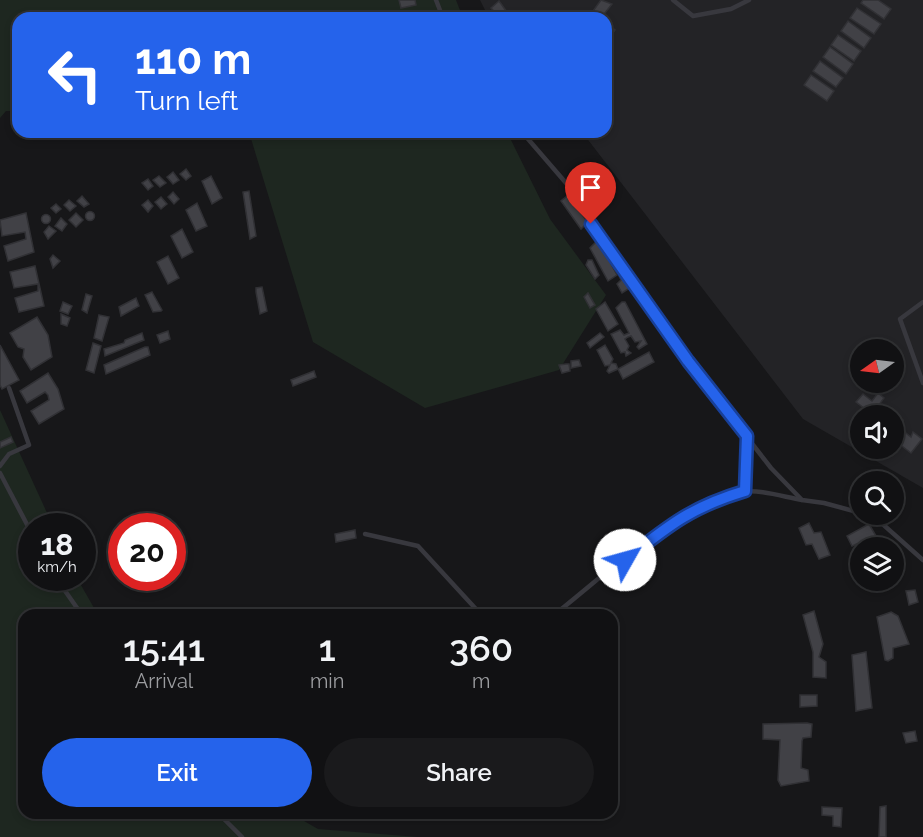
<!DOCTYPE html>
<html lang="en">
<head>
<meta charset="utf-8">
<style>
	body { margin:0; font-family:Raleway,sans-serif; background:#1a1a1c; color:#f1f3f6; height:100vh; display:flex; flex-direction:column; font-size:22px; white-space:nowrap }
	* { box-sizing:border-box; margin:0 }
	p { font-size:20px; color:#9c9da0 }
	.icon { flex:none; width:33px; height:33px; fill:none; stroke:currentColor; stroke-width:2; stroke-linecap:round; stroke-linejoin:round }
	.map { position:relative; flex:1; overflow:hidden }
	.details { position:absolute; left:18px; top:609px; width:600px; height:210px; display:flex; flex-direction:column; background:#111113; border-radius:18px; box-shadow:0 3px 9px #0003,0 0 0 2px #303133 }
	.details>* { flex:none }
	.guide { position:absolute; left:12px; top:12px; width:600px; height:126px; border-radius:18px; box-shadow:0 3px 9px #0003,0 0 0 2px #303133; background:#2563eb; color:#fff; overflow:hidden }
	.needle { width:39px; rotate:256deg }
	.fabs { position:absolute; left:850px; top:339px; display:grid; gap:12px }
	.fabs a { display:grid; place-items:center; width:54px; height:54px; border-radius:50%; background:#111113; box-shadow:0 3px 9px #0003,0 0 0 2px #303133; font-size:30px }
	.speed { position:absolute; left:18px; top:513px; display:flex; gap:12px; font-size:30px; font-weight:700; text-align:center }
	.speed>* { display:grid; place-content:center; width:78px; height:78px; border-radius:50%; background:#111113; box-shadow:0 3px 9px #0003,0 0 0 2px #303133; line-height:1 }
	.speed small { font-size:15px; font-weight:400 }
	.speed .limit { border:9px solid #d22; background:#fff; color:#111 }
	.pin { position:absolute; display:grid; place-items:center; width:51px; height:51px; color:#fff; margin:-62px -26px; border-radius:50% 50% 50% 0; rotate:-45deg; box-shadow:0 0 6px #0007 }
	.pin .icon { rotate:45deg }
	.me { position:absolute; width:66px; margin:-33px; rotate:52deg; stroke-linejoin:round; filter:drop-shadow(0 0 4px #0008) }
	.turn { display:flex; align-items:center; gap:21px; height:126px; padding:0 24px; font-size:27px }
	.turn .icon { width:78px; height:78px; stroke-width:2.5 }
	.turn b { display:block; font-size:42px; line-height:51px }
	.eta { display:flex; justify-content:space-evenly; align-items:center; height:102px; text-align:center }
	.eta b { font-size:36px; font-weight:600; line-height:42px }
	.cta { display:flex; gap:12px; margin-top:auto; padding:12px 24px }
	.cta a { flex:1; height:69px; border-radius:36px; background:#2563eb; color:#fff; font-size:24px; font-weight:600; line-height:69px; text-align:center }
	.cta a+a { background:#1a1a1c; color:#f1f3f6 }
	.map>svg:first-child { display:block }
	.built { fill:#232326; fill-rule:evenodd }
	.green { fill:#1e2720 }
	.building { fill:#414146; stroke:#313135; stroke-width:1.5 }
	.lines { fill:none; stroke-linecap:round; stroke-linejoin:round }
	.lane { stroke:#38383e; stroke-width:4.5 }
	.route-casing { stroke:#184099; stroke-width:15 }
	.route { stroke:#2563eb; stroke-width:10 }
</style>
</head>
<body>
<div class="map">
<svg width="923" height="837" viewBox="0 0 923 837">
	<rect width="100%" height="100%" fill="#171719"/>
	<!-- built -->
	<path class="built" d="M480,0h443v488l-120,-69 -221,-287h24v-114h-117zM861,350h33v32h-33zM861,416h33v32h-33z"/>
	<!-- green -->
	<g class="green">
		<polygon points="0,0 456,0 463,18 18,18 18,111 6,111 0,118"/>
		<polygon points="249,132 507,132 550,219 606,295 559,370 425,408 313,342"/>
		<polygon points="0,410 53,526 32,526 32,578 77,578 98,615 24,615 24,813 290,813 318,829 418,837 0,837"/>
	</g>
	<!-- building -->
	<g class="building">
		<polygon points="399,0 415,0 416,5 401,8"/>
		<polygon points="601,0 612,4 601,18 588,18"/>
		<polygon points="863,0 878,0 891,9 884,19 861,3"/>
		<polygon points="499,1 509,15 505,18 500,18 491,8"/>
		<polygon points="857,8 881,24 874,34 850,18"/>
		<polygon points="848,21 871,38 864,48 841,31"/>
		<polygon points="606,23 615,30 606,43"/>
		<polygon points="838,35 861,51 854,61 831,45"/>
		<polygon points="830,47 853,64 846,74 823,57"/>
		<polygon points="820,61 843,78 836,87 813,71"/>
		<polygon points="811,75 834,91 827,101 804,85"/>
		<polygon points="186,169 191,176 186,180 180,174"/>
		<polygon points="173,172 179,180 173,184 167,177"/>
		<polygon points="159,176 166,183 160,187 153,180"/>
		<polygon points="211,176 222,198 212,204 202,181"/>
		<polygon points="148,179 153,186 148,190 142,183"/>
		<polygon points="249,191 256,236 250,239 243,192"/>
		<polygon points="173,192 179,199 174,204 168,197"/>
		<polygon points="82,196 89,204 84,207 77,201"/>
		<polygon points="567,196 588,222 581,229 561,201"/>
		<polygon points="161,197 167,204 161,209 155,202"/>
		<polygon points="69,200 76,206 70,211 64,205"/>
		<polygon points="148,200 153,206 148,212 142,205"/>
		<polygon points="197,203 207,226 196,231 186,210"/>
		<polygon points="56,204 61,209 56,213 51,208"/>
		<circle cx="90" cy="216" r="4.5"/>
		<polygon points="26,213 34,252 8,261 4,246 26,239 25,232 2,236 0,220"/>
		<polygon points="76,213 83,220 76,227 69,220"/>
		<circle cx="46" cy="219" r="4.5"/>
		<polygon points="61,218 67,224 62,231 55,226"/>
		<polygon points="49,226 56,231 48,239 44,232"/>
		<polygon points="182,229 193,252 182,258 171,236"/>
		<polygon points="598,240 617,275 608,281 590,248"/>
		<polygon points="53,255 60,261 53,268 50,259"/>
		<polygon points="168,256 179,278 168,284 157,262"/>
		<polygon points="588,260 592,260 599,275 595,279 586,265"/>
		<polygon points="35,266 44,306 19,312 15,298 38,291 38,284 14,288 10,272"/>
		<polygon points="625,272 633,286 622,293 617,284 621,280 619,276"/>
		<polygon points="262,287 267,311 260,314 256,292 256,288"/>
		<polygon points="152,292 162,310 161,311 153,312 145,295"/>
		<polygon points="588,293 595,305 590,308 584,297"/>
		<polygon points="86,294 92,296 87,313 82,310"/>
		<polygon points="136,298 139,306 121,316 119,307"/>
		<polygon points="63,302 72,306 68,314 60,311"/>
		<polygon points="605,302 618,324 608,331 596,309"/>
		<polygon points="622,302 625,302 647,344 639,349 637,347 641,341 635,342 631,336 628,337 625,339 629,346 627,350 631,353 626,356 625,352 621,353 611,334 620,330 624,335 629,333 616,308"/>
		<polygon points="61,314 70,318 67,326 61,324"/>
		<polygon points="99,315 109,317 102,341 94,338"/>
		<polygon points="37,317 48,335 52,357 31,370 23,357 24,349 18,347 10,333"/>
		<polygon points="168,331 170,339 160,343 157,335"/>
		<polygon points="142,333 144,340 105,356 104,349 124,343 125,340"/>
		<polygon points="600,333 604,337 590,348 587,343"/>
		<polygon points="93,343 101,346 94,373 86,370"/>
		<polygon points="0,345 19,380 2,389 0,385"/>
		<polygon points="605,345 613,359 611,363 616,364 618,369 609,373 607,371 610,365 605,366 597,350"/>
		<polygon points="145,347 148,347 150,355 106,374 104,365"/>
		<polygon points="649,352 654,362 623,379 618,369"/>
		<polygon points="579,360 581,366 571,368 571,361"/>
		<polygon points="566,364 569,364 570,371 562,373 559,365"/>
		<polygon points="314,371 316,377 293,386 291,380"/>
		<polygon points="48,373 58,389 64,409 39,424 31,411 49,400 48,395 45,392 27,403 20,391"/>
		<polygon points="878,393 884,398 871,416 861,416 861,422 857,419 865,409 856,402 863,394 872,401"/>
		<polygon points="890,411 903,420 897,426 911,437 913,432 922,439 911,453 894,440 894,416 887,416"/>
		<polygon points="11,437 13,442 0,448 0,442"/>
		<polygon points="809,523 814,533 821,532 830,555 819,559 812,544 806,545 799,528"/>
		<polygon points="869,524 883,548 867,548 862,542 852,546 847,536"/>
		<polygon points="355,530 356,538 336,542 335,534"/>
		<polygon points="861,550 861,565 859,566 855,554"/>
		<polygon points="915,590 918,602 909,605 906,591"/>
		<polygon points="814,611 823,644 819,657 826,662 826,678 813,677 813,652 803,615"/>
		<polygon points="891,612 898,616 909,644 893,648 893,658 888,661 885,660 877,617"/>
		<polygon points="866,652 872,708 856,711 852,655"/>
		<polygon points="800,695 817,695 817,706 800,707"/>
		<polygon points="807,723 812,724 811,737 803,738 802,741 801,768 808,770 809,781 781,786 778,780 780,740 763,739 763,724"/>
		<polygon points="915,731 917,741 906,743 903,733"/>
		<polygon points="886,806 886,837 879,837 880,807"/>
		<polygon points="822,807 842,808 841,827 833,826 833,816 822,815"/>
	</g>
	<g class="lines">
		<!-- lane -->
		<g class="lane">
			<polyline points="436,0 443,18"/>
			<polyline points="673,0 693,16 731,9 749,0"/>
			<polyline points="522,132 566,183 688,361 771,468 802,500 824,503 861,513"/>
			<polyline points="923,302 900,319 923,383"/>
			<polyline points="0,466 9,454 29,445 9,388"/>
			<polyline points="0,473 32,534"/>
			<polyline points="745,491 747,437"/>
			<polyline points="864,514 878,520 923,560"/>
			<polyline points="365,534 418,546 475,608 478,615"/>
			<polyline points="56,578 82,615"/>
			<path d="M554,615c51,-40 125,-111 188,-123 17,-3 42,5 60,8"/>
			<polyline points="218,813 242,837"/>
		</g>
	</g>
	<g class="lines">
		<!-- route casing -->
		<g class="route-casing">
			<path id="route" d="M591,224l97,137 59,75 -2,55c-54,16 -77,35 -120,69"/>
		</g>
		<!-- route -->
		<use href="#route" class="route"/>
	</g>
</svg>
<div class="fabs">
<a><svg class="needle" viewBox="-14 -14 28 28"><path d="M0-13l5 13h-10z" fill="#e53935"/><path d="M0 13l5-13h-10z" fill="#9c9da0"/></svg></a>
<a><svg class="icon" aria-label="sound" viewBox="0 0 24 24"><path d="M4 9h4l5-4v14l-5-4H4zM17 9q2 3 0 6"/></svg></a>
<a><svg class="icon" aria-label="search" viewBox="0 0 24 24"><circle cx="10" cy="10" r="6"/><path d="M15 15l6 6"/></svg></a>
<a><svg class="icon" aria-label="layers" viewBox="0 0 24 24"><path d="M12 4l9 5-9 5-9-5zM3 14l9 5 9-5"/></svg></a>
</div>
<div class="speed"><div>18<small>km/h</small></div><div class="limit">20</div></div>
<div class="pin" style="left:591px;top:224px;background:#d93025"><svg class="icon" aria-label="arrive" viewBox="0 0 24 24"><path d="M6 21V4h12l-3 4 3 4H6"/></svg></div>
<svg class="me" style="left:625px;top:560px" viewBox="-20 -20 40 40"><circle r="19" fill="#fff"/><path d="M0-13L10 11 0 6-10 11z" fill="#2563eb"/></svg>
<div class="guide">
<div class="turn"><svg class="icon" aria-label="left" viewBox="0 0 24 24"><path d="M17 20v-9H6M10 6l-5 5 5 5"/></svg><div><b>110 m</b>Turn left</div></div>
</div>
<section class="details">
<div class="eta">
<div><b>15:41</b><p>Arrival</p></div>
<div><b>1</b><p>min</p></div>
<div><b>360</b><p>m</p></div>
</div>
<div class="cta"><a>Exit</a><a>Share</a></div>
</section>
</div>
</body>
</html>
